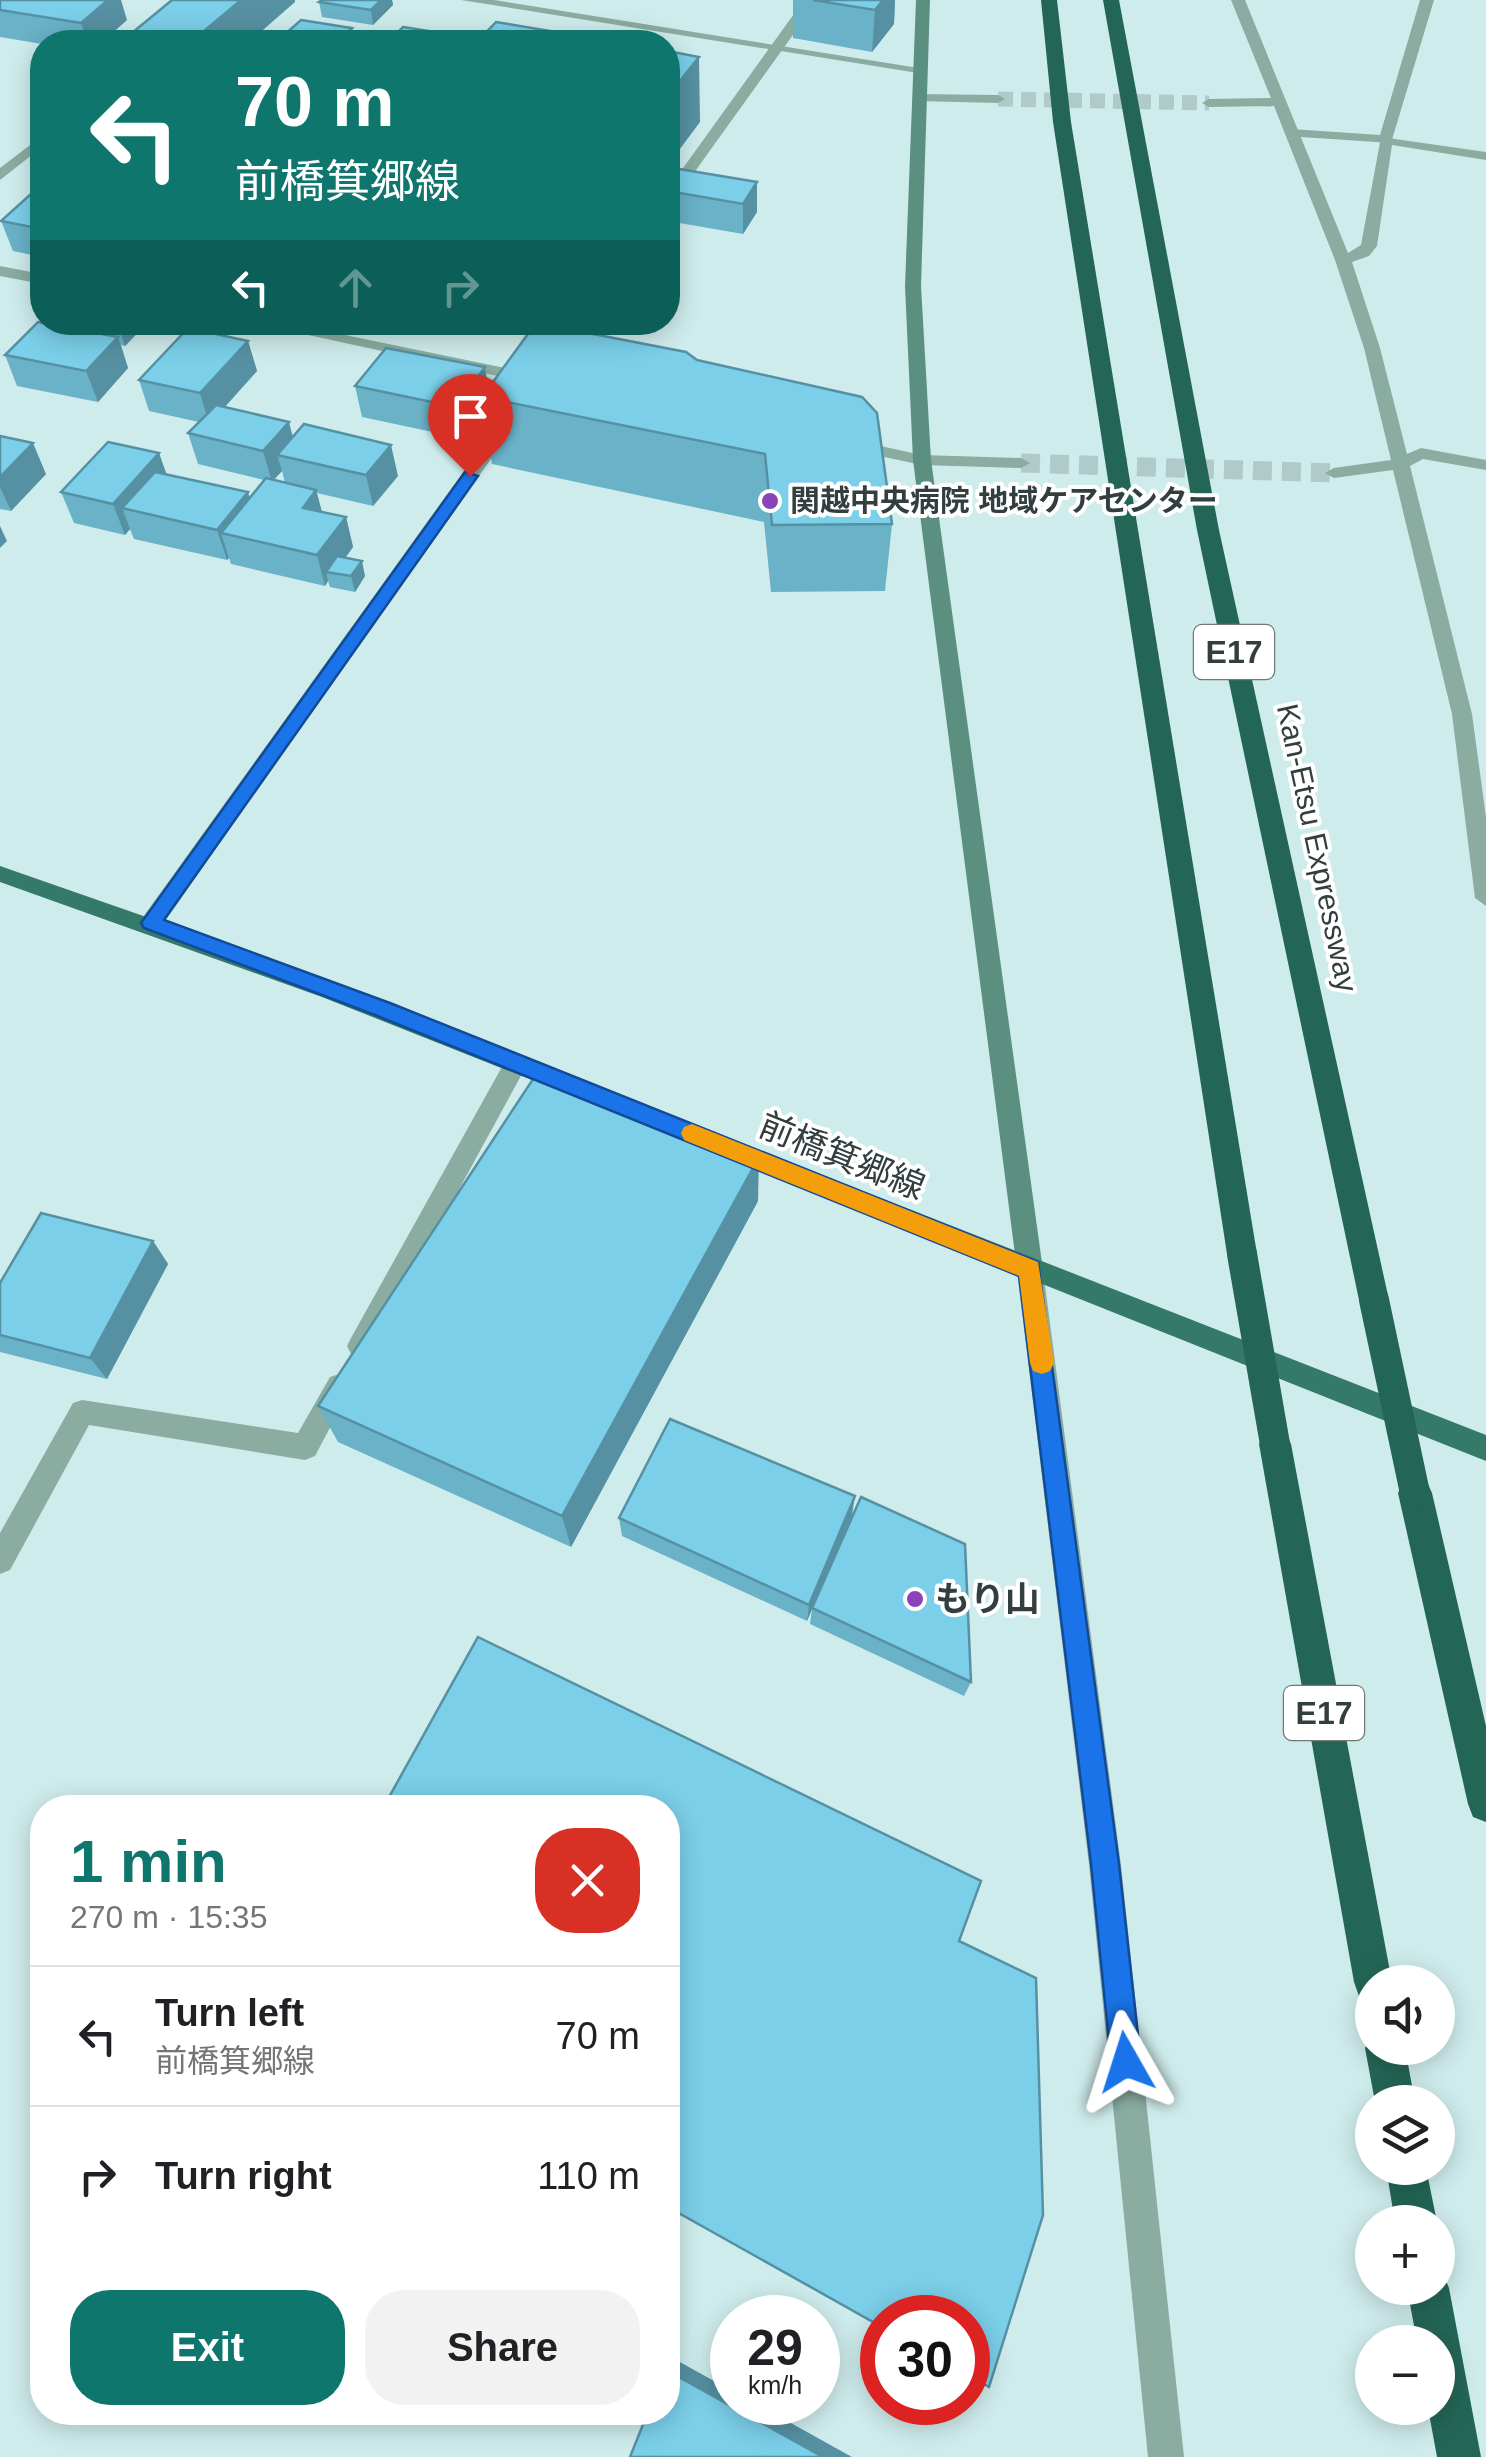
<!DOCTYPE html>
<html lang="en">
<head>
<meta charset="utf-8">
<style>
	body { margin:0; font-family:Arial,"Noto Sans JP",sans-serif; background:#f2f2f2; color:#202124; height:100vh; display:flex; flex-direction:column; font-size:38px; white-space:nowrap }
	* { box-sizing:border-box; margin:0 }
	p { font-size:32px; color:#757577 }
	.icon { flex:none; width:55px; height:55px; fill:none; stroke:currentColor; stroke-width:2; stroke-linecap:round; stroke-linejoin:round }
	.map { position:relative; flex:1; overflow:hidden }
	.side { position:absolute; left:30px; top:1795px; width:650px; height:630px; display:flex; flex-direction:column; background:#fff; border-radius:40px; box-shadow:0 5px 25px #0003 }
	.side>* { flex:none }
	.guide { position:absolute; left:30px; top:30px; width:650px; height:305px; border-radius:40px; box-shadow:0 5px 25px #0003; background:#0f766e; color:#fff; overflow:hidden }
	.fabs { position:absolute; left:1355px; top:1965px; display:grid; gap:20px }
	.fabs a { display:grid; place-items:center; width:100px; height:100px; border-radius:50%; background:#fff; box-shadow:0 5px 25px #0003; font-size:50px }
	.speed { position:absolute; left:710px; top:2295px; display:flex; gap:20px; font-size:50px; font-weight:700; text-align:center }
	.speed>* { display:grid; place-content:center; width:130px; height:130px; border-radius:50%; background:#fff; box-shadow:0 5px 25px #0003; line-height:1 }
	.speed small { font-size:25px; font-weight:400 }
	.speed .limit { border:15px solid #d22; background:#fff; color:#111 }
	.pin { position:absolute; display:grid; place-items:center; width:85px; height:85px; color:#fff; margin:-102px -42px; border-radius:50% 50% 50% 0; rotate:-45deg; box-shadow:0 0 10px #0007 }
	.pin .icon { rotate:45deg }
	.me { position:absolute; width:110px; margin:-55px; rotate:354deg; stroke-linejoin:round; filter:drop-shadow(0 0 8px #0008) }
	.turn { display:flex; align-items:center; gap:35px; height:210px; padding:0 40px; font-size:45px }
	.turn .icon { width:130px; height:130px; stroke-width:2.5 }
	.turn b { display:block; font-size:70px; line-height:85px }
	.lanes { display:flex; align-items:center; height:95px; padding:0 40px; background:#0003; justify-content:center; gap:50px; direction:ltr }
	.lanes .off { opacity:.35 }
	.round { display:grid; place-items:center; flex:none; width:105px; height:105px; border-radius:40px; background:#f2f2f2 }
	.overview { display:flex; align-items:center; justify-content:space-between; height:170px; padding:0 40px }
	h1 { font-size:60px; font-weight:700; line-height:75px; color:#0f766e }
	.primary-button { display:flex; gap:20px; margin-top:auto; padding:20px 40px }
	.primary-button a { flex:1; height:115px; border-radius:40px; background:#0f766e; color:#fff; font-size:40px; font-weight:700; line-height:115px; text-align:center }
	.primary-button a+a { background:#f2f2f2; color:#202124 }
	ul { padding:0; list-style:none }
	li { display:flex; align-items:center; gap:30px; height:140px; padding:0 40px; border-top:2px solid #e0e0e0 }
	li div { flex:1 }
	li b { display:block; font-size:38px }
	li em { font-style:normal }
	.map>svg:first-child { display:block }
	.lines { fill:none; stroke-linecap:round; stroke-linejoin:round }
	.street-tunnel-far1 { stroke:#b0c9c9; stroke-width:15; stroke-dasharray:15 8; stroke-linecap:butt }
	.street-tunnel { stroke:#b0c9c9; stroke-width:19; stroke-dasharray:19 10; stroke-linecap:butt }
	.lane { fill:#8aaca1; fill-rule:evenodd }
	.street { fill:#8aaca1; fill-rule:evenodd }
	.secondary { fill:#5b8f80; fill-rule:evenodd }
	.primary { fill:#357a69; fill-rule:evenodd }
	.highway { fill:#246656; fill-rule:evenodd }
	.highway-bridge { stroke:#246656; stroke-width:30 }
	.wall { fill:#6ab2c8; fill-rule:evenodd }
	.shaded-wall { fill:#5691a3 }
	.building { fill:#7bcfe9; stroke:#5691a3; stroke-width:2.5 }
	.route { fill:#1a73e8; stroke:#114b97; stroke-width:2.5 }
	.slow { fill:#f59e0b }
	.poi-dot { fill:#8b44b7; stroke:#fff; stroke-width:4 }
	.labels { text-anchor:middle; stroke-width:8; stroke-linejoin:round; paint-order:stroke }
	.far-poi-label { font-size:30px; font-weight:bold; fill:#333e3e; stroke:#fff; text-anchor:start }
	.far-street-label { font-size:30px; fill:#333e3e; stroke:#fff }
	.shield { fill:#fff; stroke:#707878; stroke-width:2.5 }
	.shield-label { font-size:32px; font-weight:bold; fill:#333e3e }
	.street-label { font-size:35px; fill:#333e3e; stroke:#fff }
	.poi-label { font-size:35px; font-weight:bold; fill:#333e3e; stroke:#fff; text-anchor:start }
</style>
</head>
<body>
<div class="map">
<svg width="1486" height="2457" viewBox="0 0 1486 2457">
	<rect width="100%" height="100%" fill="#cfecec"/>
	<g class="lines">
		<!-- street-tunnel-far1 -->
		<polyline class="street-tunnel-far1" points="998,99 1209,103"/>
		<!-- street-tunnel -->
		<polyline class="street-tunnel" points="1021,463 1334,473"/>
		<!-- lane -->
		<g class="lane">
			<polygon points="804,0 818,0 673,202 668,203 668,189"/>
			<polygon points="1420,0 1434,0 1391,143 1286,136 1286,130 1291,129 1380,135"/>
			<polygon points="42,136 42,147 0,180 0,168"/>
			<polygon points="571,322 588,322 561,361 549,361 547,357"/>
			<polygon points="508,417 517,422 159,929 143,929 140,923 143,917 502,418"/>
		</g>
		<!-- street -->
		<g class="street">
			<polygon points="461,0 494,0 925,69 918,73"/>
			<polygon points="1231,0 1245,0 1348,253 1361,245 1381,137 1486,152 1486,160 1392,145 1377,246 1369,256 1352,262 1380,348 1407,454 1421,448 1486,460 1486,470 1423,459 1410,466 1472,714 1486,817 1486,906 1475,898 1452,714 1393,470 1334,478 1325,473 1334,468 1391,460 1364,348 1335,260 1274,106 1209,107 1202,103 1209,99 1271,98"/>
			<polygon points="913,94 998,95 1005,99 998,103 918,101 913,100"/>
			<polygon points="0,266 42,274 42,284 0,276"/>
			<polygon points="248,322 282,322 530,373 538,378 530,383"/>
			<polygon points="848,439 922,455 1021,458 1030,463 1021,468 922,465 842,448 842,440"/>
			<polygon points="516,1054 524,1056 528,1063 369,1354 360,1358 351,1354 347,1346 351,1338 508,1056"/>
			<polygon points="1030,1259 1039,1262 1043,1270 1121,1865 1184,2457 1148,2457 1089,1865 1017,1270 1021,1262"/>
			<polygon points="339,1374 348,1377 352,1386 315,1456 305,1460 89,1425 10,1570 0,1574 0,1533 73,1403 82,1400 298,1433 330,1377"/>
		</g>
		<!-- secondary -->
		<polygon class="secondary" points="916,0 930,0 921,286 931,460 1043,1270 1039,1278 1030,1281 1021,1278 1017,1270 913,460 905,286"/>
		<!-- primary -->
		<g class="primary">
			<polygon points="0,866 338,984 664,1112 668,1119 664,1126 648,1126 322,997 0,882"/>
			<polygon points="730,1139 1486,1435 1486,1461 721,1156 718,1149 721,1142"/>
		</g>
		<!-- highway -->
		<g class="highway">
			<polygon points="1041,0 1057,0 1071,122 1257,1254 1253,1263 1242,1267 1231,1263 1227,1254 1053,122"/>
			<polygon points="1103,0 1119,0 1219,530 1389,1300 1385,1310 1374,1314 1363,1310 1359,1300 1197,530"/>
			<polygon points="1275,1429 1286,1433 1291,1444 1392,1982 1372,1982 1372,2001 1359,1996 1354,1982 1259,1444 1264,1433"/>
			<polygon points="1415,1477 1427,1482 1432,1493 1486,1726 1486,1822 1473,1817 1468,1804 1398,1493 1403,1482"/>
			<polygon points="1372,2033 1372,2048 1405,2048 1415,2102 1375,2102 1365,2048"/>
			<polygon points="1386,2168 1426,2168 1437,2222 1395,2222"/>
			<polygon points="1438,2271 1443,2273 1449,2288 1481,2457 1437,2457 1428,2408 1438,2408 1438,2342 1417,2342 1407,2288 1438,2288"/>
		</g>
		<!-- highway-bridge -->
		<g class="highway-bridge">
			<polyline points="1242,1254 1275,1444"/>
			<polyline points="1374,1300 1415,1493"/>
		</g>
	</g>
	<!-- wall -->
	<g class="wall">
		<polygon points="0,0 127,20 102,42 42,42 42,44 0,37"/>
		<polygon points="322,0 392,0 393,5 373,25 322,17 319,2"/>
		<polygon points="793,0 895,0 894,24 872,52 793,38"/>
		<polygon points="352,28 355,42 283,42 282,37"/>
		<polygon points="757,182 757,212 743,234 668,221 668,185"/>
		<polygon points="42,184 42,257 13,251 1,221"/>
		<polygon points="61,322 148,322 125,346 121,345 128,368 98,402 17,386 5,355 63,327"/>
		<polygon points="536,323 892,524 885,591 771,592 764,522 492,464 483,407 461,438 362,417 355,386 488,388"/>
		<path d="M248,341l9,30 -32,36 67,30 106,39 -25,30 -56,-13 5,19 24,5 7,30 -7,10 19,19 -10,16 -25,-5 -2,-6 -3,5 -94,-22 -2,-6 -2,2 -93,-21 -4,-10 -5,6 -51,-12 -13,-31 98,-39 7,21 84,24 14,-18 -66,-16 -10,-31 11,-11 -50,-11 -10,-31zM282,471l3,12 -12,-3z"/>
		<polygon points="0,436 46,474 11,511 0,509"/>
		<polygon points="758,1201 571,1547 338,1442 318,1406"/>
		<polygon points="153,1241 168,1264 107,1379 0,1352 0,1283"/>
		<polygon points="852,1515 813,1607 971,1682 964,1696 810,1624 812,1608 807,1621 622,1536 619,1518"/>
	</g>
	<!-- shaded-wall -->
	<g class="shaded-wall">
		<polygon points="108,0 121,0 127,20 102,42 88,42 81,23"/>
		<polygon points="241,0 295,0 295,2 249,42 191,42"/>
		<polygon points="381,0 392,0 393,5 373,25 371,10"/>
		<polygon points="883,0 895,0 894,24 872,52 875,10"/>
		<polygon points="352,28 355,42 338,42"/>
		<polygon points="699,57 700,122 668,165 668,96"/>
		<polygon points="757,182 757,212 743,234 743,204"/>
		<polygon points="117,322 148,322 125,346"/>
		<polygon points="118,337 128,368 98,402 86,371"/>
		<polygon points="248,341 257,371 209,424 200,393"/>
		<polygon points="485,367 490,398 482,397 483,407 461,438 456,407"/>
		<polygon points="289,422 297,453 277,455 282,471 272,482 263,451"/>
		<polygon points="33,443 46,474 11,511 0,487 0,477"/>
		<polygon points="391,445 398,476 373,506 366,475"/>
		<polygon points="159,453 170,484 122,508 130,529 125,535 113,504"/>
		<polygon points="316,490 324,520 303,508"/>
		<polygon points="248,492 257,523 221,533 229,558 227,560 217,530"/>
		<polygon points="346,517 353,547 334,573 326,572 328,581 325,586 317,555"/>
		<polygon points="0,526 7,541 0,548"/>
		<polygon points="362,561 365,576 355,592 351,576"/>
		<polygon points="759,1157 758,1201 571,1547 562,1516"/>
		<polygon points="153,1241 168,1264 107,1379 90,1358"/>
		<polygon points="855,1496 852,1515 807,1621 809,1605"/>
		<polygon points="669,2356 732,2391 732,2402 753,2402 852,2457 823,2457 668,2371"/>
	</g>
	<!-- building -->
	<g class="building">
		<polygon points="0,0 108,0 81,23 0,10"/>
		<polygon points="172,0 241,0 191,42 121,42"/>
		<polygon points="322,0 381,0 371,10 319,2"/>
		<polygon points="813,0 883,0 875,10"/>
		<polygon points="301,20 352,28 338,42 313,42 282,37"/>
		<polygon points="496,22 616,42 477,42"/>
		<polygon points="403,27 448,34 440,42 388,42"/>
		<polygon points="668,51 699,57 668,96"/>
		<polygon points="679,169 757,182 743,204 668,191 668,185"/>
		<polygon points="42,184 42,229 1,221"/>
		<polygon points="38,322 118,337 86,371 5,355"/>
		<polygon points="536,323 686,352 697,360 862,397 877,413 892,524 772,525 765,454 482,397"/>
		<polygon points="188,328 248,341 200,393 139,380"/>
		<polygon points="386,348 485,367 456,407 355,386"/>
		<polygon points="216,405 289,422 263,451 188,433"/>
		<polygon points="304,424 391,445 366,475 277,455"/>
		<polygon points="0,436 33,443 0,477"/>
		<polygon points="108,442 159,453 113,504 61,492"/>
		<polygon points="155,472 248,492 217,530 122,508"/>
		<polygon points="266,478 316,490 303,508 346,517 317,555 221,533"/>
		<polygon points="337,556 362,561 351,576 326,572"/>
		<polygon points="537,1073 759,1157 562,1516 318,1406"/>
		<polygon points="41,1213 153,1241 90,1358 0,1335 0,1283"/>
		<polygon points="670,1419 855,1496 809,1605 619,1518"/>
		<polygon points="861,1497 965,1544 971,1682 812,1608"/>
		<polygon points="478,1637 981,1881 959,1941 1036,1978 1043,2215 989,2387 968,2375 968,2318 882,2318 882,2327 668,2207 668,1808 383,1808"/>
		<polygon points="668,2371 823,2457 630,2457 648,2412 668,2412"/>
	</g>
	<!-- route -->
	<polygon class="route" points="465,472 478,476 164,920 390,1003 1038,1262 1119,1864 1141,2062 1136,2073 1126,2077 1115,2073 1111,2062 1091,1864 1019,1276 375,1015 144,928 141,923"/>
	<!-- slow -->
	<polygon class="slow" points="692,1124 1038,1262 1054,1363 1050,1371 1042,1374 1033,1371 1030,1363 1019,1276 684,1140 681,1133 684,1127"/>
	<!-- markers -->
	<g class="poi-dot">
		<circle cx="770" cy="501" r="10"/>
		<circle cx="915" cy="1599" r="10"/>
	</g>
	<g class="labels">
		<!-- far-poi labels -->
		<g class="far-poi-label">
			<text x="790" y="511">関越中央病院 地域ケアセンター</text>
		</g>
		<!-- far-street labels -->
		<g class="far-street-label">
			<text transform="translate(1317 848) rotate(78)" y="10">Kan-Etsu Expressway</text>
		</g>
		<!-- shield labels -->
		<g class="shield">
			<rect x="1194" y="625" width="80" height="54" rx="8"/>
			<rect x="1284" y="1686" width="80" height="54" rx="8"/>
		</g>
		<g class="shield-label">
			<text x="1234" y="663">E17</text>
			<text x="1324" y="1724">E17</text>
		</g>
		<!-- street labels -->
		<g class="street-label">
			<text transform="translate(842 1156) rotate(22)" y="12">前橋箕郷線</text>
		</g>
		<!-- poi labels -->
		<g class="poi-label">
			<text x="935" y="1611">もり山</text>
		</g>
	</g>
</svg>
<div class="fabs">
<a><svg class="icon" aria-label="sound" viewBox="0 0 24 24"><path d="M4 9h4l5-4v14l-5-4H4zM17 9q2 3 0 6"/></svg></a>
<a><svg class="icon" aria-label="layers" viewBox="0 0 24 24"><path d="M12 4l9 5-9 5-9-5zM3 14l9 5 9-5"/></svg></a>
<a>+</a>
<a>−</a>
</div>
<div class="speed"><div>29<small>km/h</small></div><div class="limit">30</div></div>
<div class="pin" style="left:470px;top:476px;background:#d93025"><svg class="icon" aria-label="arrive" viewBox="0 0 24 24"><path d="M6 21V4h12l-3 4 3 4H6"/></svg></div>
<svg class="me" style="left:1126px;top:2062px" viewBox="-20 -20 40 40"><path d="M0-17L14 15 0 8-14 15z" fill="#1a73e8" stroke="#fff" stroke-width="4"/></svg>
<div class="guide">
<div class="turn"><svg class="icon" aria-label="left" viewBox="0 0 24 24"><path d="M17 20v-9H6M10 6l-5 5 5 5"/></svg><div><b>70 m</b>前橋箕郷線</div></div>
<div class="lanes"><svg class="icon" aria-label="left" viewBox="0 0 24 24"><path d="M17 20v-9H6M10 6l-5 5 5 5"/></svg><svg class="icon off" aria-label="ahead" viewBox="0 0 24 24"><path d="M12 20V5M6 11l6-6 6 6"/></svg><svg class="icon off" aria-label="right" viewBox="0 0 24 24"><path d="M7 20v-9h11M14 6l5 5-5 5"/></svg></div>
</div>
<section class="side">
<div class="overview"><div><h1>1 min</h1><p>270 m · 15:35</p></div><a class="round" style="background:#d93025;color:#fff"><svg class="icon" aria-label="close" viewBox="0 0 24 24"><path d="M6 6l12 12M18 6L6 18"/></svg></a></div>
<ul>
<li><svg class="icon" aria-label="left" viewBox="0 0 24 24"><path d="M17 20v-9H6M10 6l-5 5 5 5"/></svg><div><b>Turn left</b><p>前橋箕郷線</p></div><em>70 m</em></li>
<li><svg class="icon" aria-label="right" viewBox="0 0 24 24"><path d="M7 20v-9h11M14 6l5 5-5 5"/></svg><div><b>Turn right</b></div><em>110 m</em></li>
</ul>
<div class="primary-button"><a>Exit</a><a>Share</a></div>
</section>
</div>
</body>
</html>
